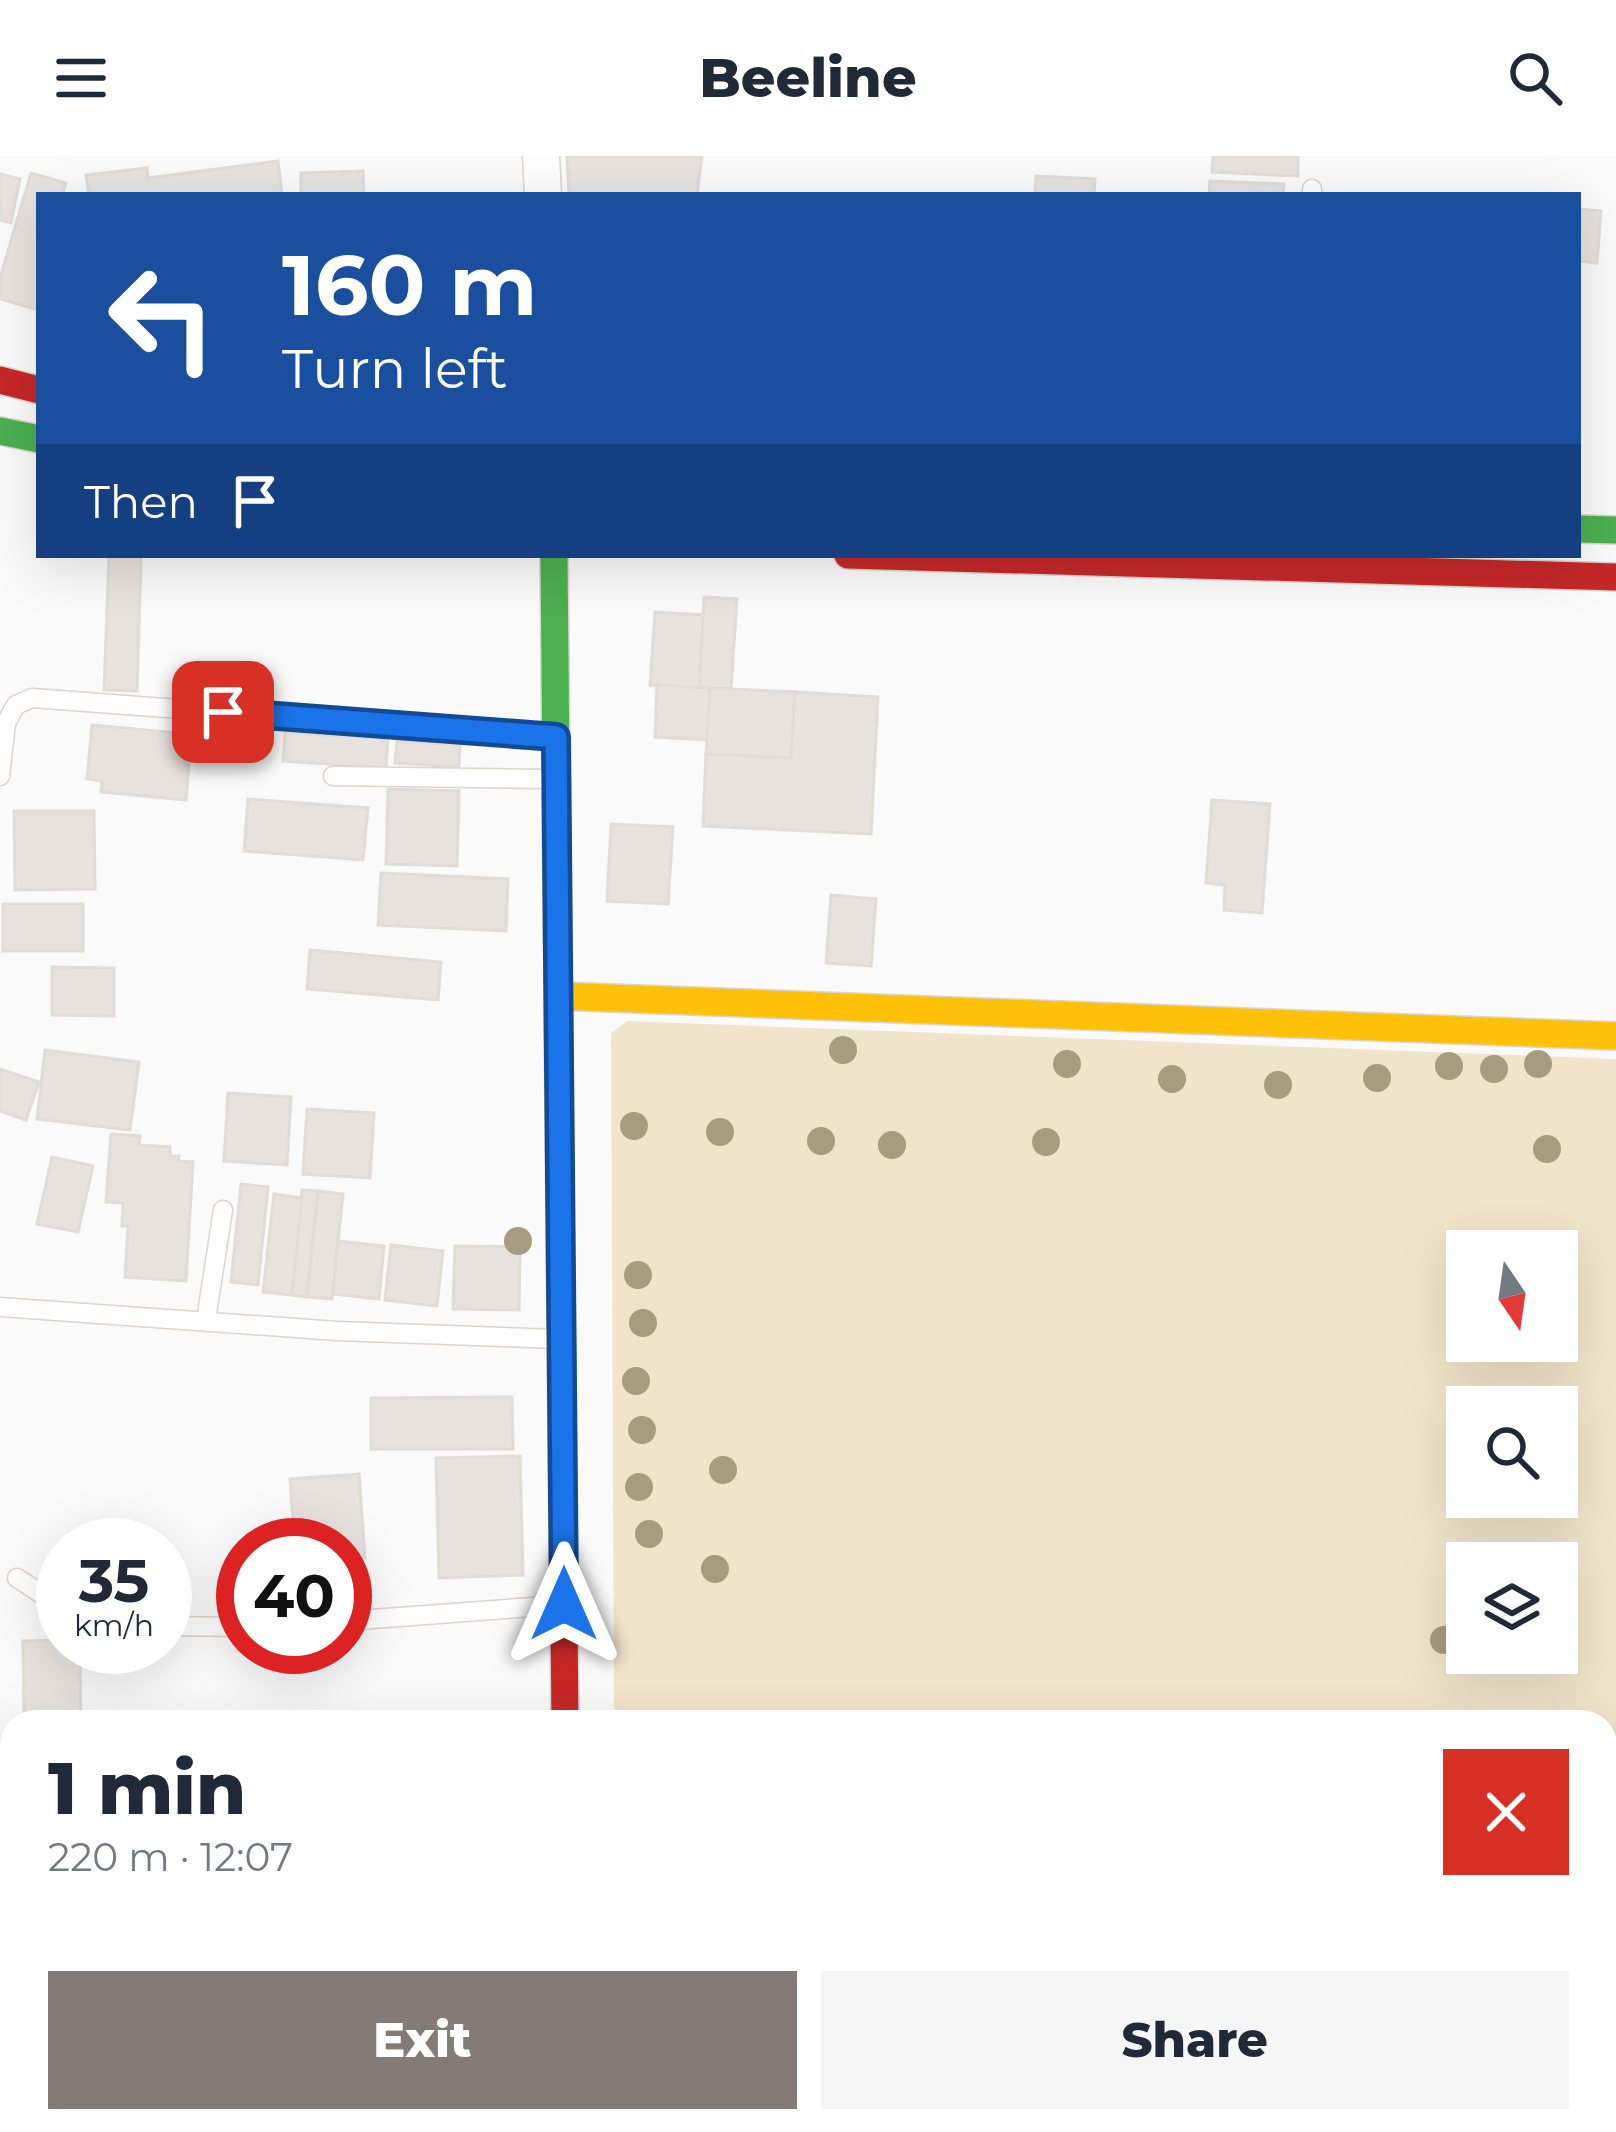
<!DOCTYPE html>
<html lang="en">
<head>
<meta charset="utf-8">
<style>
	body { margin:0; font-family:Montserrat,sans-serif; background:#f6f6f7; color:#1f2937; height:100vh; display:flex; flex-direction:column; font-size:45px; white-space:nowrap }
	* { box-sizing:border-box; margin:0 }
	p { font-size:39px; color:#747a83 }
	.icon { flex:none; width:66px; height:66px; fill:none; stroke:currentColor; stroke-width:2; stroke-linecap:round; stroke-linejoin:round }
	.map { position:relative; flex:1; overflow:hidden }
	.drawer { position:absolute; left:0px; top:1554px; width:1617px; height:423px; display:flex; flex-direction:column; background:#fff; border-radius:36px 36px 0 0; box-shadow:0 12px 48px #0002 }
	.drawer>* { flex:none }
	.hud { position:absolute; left:36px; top:36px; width:1545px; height:366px; border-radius:0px; box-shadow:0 12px 48px #0002; background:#1a4fa0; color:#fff; overflow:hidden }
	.needle { width:78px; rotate:167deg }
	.buttons { position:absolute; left:1446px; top:1074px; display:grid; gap:24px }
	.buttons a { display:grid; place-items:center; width:132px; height:132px; border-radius:0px; background:#fff; box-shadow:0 12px 48px #0002; font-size:60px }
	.speed { position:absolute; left:36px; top:1362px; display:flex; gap:24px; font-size:60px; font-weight:700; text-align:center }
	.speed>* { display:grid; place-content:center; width:156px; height:156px; border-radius:50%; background:#fff; box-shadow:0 12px 48px #0002; line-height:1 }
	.speed small { font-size:30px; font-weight:400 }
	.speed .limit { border:18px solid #d22; background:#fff; color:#111 }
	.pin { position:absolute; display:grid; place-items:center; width:102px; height:102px; color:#fff; margin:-51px; border-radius:24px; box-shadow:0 6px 18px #0006 }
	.me { position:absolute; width:132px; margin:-66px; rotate:0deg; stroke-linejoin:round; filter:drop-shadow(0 0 9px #0008) }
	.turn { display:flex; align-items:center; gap:42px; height:252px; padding:0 48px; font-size:54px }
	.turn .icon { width:156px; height:156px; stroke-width:2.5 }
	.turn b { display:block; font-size:84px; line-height:102px }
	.then { display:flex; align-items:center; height:114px; padding:0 48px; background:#0003; gap:24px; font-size:45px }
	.round { display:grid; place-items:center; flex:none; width:126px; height:126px; border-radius:0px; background:#f6f6f7 }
	.summary { display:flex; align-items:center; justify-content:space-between; height:204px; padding:0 48px }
	h1 { font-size:72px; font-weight:800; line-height:90px }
	.primary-button { display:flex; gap:24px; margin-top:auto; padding:24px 48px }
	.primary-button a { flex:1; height:138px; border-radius:0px; background:#847b76; color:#fff; font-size:48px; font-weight:800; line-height:138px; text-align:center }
	.primary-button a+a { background:#f6f6f7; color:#1f2937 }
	header { display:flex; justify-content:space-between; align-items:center; height:156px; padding:0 48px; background:#fff; font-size:54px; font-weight:800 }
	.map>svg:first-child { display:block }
	.green { fill:#f0e5ca; fill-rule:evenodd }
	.building { fill:#e7e2dd; stroke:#e0dcd7; stroke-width:3 }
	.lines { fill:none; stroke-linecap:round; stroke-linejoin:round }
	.lane-casing { stroke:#dbd4d0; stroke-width:21 }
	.street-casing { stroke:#dbd4d0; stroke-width:39 }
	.fast-casing { stroke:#dbd4d0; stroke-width:30 }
	.slow-casing { stroke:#dbd4d0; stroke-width:30 }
	.jam-casing { stroke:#dbd4d0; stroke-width:30 }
	.lane { stroke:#fefefe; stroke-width:18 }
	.street { stroke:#fefefe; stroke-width:36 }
	.fast { stroke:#4caf50; stroke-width:27 }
	.slow { stroke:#ffc107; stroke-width:27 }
	.jam { stroke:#c62828; stroke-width:27 }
	.tree { fill:#a79c80 }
	.route-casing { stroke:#114b97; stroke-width:30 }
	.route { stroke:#1a73e8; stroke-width:21 }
</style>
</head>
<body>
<header><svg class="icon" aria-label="menu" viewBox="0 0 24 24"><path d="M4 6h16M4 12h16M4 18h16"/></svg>Beeline<svg class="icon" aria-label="search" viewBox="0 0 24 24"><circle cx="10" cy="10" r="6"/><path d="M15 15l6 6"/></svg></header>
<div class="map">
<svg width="1616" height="1976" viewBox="0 0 1616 1976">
	<rect width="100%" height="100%" fill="#fafafa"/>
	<!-- green -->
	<path class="green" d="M627,865l989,38v1073h-783l-124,-11h896v-399h-991l-3,-689zM1467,1095h90v90h-90zM1467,1251h90v90h-90zM1467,1407h90v90h-90z"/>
	<!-- building -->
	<g class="building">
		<polygon points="567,0 702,0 697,39 569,39"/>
		<polygon points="1213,0 1298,0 1298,20 1212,16"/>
		<polygon points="278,5 282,39 89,39 86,19 147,12 148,22"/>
		<polygon points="363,15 364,39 301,39 301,17"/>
		<polygon points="31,17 66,27 62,39 39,39 39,154 0,143 0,122"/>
		<polygon points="0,18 20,23 11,67 0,64"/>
		<polygon points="1036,20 1095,23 1094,39 1035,39"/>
		<polygon points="1210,25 1284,28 1283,39 1209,39"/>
		<polygon points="1578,53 1601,55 1597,107 1578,105"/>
		<polygon points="109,400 141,401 137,535 104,534"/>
		<polygon points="704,441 737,443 731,533 699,532"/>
		<polygon points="655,456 703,459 699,532 650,529"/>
		<polygon points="657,529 710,532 707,584 655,581"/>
		<polygon points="710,532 795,536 791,602 706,598"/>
		<polygon points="795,536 878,541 871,678 703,670 706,598 791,602"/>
		<polygon points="92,569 179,577 177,596 185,596 184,607 189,608 186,644 101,636 102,625 87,623"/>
		<polygon points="285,577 388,583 386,612 283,605"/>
		<polygon points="397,585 460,589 459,611 395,607"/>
		<polygon points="388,633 459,635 457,710 386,708"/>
		<polygon points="248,643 368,652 363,704 244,695"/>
		<polygon points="1212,644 1270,648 1262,757 1224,754 1225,729 1206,727"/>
		<polygon points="14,655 94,655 95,733 15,734"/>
		<polygon points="611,668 673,671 668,748 607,745"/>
		<polygon points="381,717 508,723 506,775 378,769"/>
		<polygon points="831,739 876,743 871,810 826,807"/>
		<rect x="3" y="748" width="80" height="47"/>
		<polygon points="310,794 441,806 438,844 307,833"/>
		<polygon points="52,811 114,812 114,860 52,859"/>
		<polygon points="45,894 139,906 130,974 37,963"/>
		<polygon points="0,913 39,926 26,964 0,955"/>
		<polygon points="228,937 291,941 287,1009 224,1005"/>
		<polygon points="307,953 374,957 370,1022 303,1018"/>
		<polygon points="111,978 140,980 139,989 170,991 170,1000 179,1000 178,1005 193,1006 186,1125 125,1121 128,1070 122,1070 123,1047 106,1046"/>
		<polygon points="52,1001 93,1010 78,1076 37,1068"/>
		<polygon points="241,1028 268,1031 258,1129 231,1126"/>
		<polygon points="302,1034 318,1035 307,1141 292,1139"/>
		<polygon points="318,1035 343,1038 332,1143 307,1141"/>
		<polygon points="274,1038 302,1042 292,1139 263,1136"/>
		<polygon points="338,1085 384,1090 379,1143 333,1138"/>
		<polygon points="391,1089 443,1095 437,1150 385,1144"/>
		<polygon points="455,1090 520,1091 519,1154 453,1153"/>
		<polygon points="512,1241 513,1293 371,1293 371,1242"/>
		<polygon points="520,1300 523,1419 439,1422 436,1302"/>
		<polygon points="359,1318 365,1402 345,1404 345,1389 295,1389 290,1323"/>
		<polygon points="63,1484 63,1491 80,1491 81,1566 24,1566 23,1485"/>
		<polygon points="0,1827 12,1828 12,1943 0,1943"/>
	</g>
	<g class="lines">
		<!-- lane casing -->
		<g class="lane-casing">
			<g id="lane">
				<polyline points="1312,33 1312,39"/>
				<polyline points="0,620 6,567 16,549 32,542 551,581"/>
				<polyline points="333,620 551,623"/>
				<polyline points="0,1151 337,1175 558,1183"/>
				<polyline points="206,1164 223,1054"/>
				<polyline points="17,1422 63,1452"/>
				<polyline points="345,1465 559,1449"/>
				<polyline points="165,1470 243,1471"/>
				<polyline points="0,1784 12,1784"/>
			</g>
		</g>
		<!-- street casing -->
		<g class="street-casing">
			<g id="street">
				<polyline points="541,0 543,39"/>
				<polyline points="569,1965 569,1976"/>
			</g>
		</g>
		<!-- fast casing -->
		<g class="fast-casing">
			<g id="fast">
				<polyline points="0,275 39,283"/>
				<polyline points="1578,373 1616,374"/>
				<polyline points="554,399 561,1167"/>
			</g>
		</g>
		<!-- slow casing -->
		<g class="slow-casing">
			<polyline id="slow" points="558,840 1616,880"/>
		</g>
		<!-- jam casing -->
		<g class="jam-casing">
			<g id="jam">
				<polyline points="0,224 39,234"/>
				<polyline points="848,399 1616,421"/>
				<polyline points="561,1167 565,1566"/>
			</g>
		</g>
		<!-- lane -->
		<use href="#lane" class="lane"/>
		<!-- street -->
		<use href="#street" class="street"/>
		<!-- fast -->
		<use href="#fast" class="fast"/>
		<!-- slow -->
		<use href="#slow" class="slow"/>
		<!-- jam -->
		<use href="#jam" class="jam"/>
	</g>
	<!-- trees -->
	<g class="tree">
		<circle cx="843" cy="894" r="14"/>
		<circle cx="1067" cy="908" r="14"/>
		<circle cx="1538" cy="908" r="14"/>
		<circle cx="1449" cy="910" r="14"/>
		<circle cx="1494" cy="913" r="14"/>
		<circle cx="1377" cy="922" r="14"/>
		<circle cx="1172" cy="923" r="14"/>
		<circle cx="1278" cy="929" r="14"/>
		<circle cx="634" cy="970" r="14"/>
		<circle cx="720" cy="976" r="14"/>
		<circle cx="821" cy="985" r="14"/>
		<circle cx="1046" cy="986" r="14"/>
		<circle cx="892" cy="989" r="14"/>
		<circle cx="1547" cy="993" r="14"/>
		<circle cx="518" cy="1085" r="14"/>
		<circle cx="638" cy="1119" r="14"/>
		<circle cx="643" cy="1167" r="14"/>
		<circle cx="636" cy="1225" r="14"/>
		<circle cx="642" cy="1274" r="14"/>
		<circle cx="723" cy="1314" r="14"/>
		<circle cx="639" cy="1331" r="14"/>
		<circle cx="649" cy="1378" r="14"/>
		<circle cx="715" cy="1413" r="14"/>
		<circle cx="1444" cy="1484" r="14"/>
	</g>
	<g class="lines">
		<!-- route casing -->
		<g class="route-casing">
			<polyline id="route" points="223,556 556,581 564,1448"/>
		</g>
		<!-- route -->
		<use href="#route" class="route"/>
	</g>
</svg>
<div class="buttons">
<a><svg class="needle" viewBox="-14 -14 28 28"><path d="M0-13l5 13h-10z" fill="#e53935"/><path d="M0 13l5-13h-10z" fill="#747a83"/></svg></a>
<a><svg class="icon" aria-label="search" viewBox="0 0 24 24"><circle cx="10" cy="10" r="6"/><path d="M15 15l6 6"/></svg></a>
<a><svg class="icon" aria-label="layers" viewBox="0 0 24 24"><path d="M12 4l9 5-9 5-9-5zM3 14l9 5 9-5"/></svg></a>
</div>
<div class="speed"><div>35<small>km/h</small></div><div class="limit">40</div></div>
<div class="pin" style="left:223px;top:556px;background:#d93025"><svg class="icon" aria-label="arrive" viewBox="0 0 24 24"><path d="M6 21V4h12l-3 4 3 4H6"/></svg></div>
<svg class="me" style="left:564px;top:1448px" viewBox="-20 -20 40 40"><path d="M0-17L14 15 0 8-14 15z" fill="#1a73e8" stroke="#fff" stroke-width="4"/></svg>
<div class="hud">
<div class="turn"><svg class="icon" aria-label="left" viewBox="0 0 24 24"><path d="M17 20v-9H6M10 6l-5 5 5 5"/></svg><div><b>160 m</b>Turn left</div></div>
<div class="then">Then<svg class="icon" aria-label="arrive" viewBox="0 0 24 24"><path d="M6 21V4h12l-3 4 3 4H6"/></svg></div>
</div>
<section class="drawer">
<div class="summary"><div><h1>1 min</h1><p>220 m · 12:07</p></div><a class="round" style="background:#d93025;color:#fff"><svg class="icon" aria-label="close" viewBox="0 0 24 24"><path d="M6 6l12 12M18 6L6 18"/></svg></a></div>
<div class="primary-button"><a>Exit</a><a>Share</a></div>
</section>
</div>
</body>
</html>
